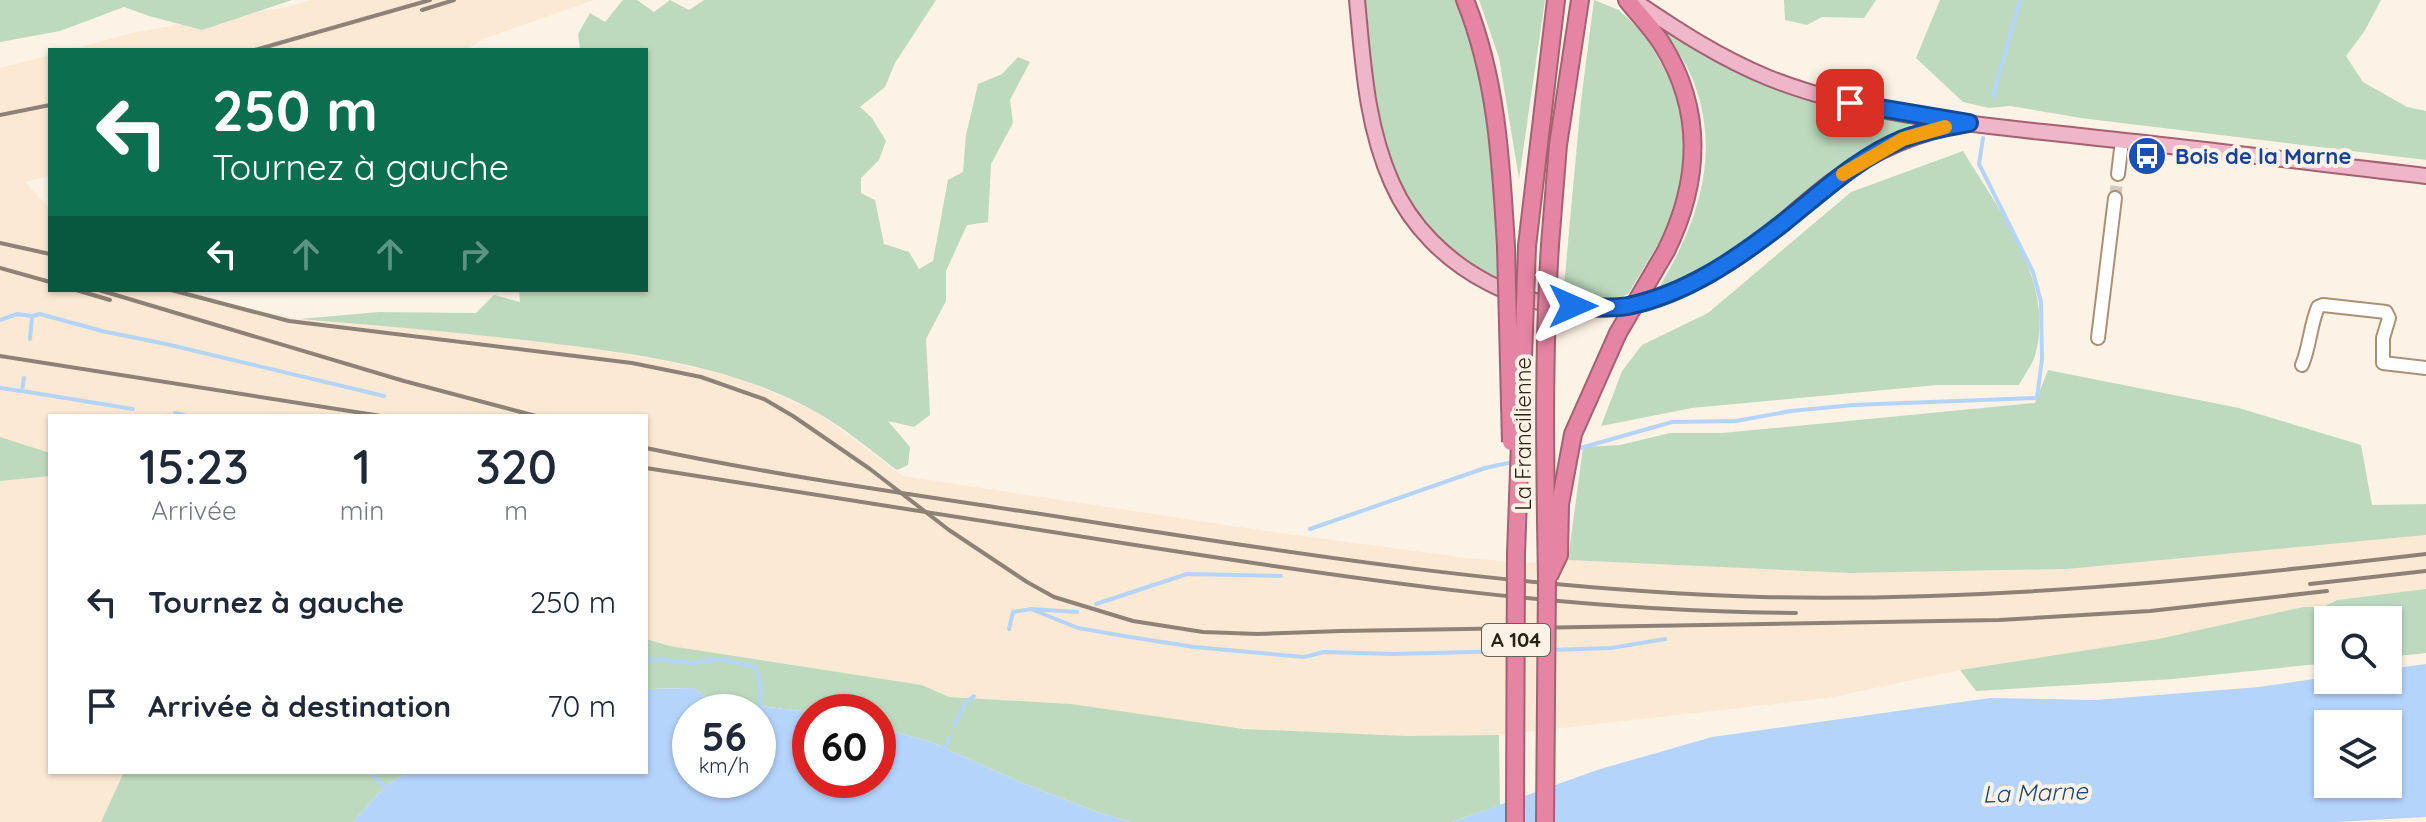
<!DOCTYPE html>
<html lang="fr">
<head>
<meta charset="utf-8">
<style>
	body { margin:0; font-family:Quicksand,sans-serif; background:#f6f6f7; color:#1f2937; height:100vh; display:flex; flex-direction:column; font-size:30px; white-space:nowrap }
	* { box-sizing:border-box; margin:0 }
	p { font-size:26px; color:#747a83 }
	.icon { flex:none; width:44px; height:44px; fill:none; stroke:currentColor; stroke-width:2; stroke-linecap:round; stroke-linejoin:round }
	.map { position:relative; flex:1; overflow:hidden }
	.sheet { position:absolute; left:48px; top:414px; width:600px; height:360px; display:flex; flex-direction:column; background:#fff; border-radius:0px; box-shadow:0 2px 6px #0004 }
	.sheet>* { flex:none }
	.banner { position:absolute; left:48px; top:48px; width:600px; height:244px; border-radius:0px; box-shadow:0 2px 6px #0004; background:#0b6e4f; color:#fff; overflow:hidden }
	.tools { position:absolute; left:2314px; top:606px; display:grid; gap:16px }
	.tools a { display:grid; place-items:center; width:88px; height:88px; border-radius:0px; background:#fff; box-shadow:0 2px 6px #0004; font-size:40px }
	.speed { position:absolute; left:672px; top:694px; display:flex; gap:16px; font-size:40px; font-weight:700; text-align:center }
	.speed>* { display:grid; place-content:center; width:104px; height:104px; border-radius:50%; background:#fff; box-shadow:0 2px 6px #0004; line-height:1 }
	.speed small { font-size:20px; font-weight:400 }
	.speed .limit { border:12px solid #d22; background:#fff; color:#111 }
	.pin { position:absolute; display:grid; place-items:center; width:68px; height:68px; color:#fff; margin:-34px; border-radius:16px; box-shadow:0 4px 12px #0006 }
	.me { position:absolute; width:88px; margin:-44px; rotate:90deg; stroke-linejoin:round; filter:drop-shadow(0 0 6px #0008) }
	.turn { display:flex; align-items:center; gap:28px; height:168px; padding:0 32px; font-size:36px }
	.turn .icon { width:104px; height:104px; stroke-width:2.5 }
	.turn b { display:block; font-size:56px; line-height:68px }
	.lanes { display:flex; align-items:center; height:76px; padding:0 32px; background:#0003; justify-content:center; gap:40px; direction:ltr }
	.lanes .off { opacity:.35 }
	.eta { display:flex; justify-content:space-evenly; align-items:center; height:136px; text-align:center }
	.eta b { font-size:48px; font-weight:600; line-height:56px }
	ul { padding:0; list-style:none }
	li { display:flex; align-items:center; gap:24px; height:104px; padding:0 32px }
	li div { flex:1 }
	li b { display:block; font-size:30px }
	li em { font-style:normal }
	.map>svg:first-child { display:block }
	.built { fill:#fce9d3 }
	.green { fill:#bddabf }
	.water { fill:#b4d4fb; fill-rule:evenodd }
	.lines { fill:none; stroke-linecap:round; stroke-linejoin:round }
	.stream { stroke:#b4d4fb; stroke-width:4 }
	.minor-tunnel { stroke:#d3c8bc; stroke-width:12; stroke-dasharray:12 6; stroke-linecap:butt }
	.minor-casing { stroke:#aa9175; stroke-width:16 }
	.major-casing { stroke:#a46172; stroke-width:18 }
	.highway-casing { stroke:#a46172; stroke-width:20 }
	.minor { stroke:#fff; stroke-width:12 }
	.major { stroke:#efb5c8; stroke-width:14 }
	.highway { stroke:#e584a3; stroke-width:16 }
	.rail { stroke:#8d8277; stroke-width:4 }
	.highway-bridge-casing { stroke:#a46172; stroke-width:20; stroke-linecap:butt }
	.highway-bridge { stroke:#e584a3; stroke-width:16 }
	.route-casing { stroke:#114b97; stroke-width:20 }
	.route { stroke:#1a73e8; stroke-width:14 }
	.slow { stroke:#f59e0b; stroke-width:14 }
	.labels { text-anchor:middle; stroke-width:8; stroke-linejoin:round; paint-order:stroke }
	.shield { fill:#fdf2e6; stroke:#6a6054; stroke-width:2 }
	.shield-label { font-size:20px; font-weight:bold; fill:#2b2116 }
	.transit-label { font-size:22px; font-weight:bold; fill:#164399; stroke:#fdf2e6; text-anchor:start }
	.street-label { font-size:22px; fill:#2b2116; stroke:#fdf2e6 }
	.water-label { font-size:24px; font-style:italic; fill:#1c4677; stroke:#fdf2e6 }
</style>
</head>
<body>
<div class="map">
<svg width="2426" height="822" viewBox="0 0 2426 822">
	<rect width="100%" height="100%" fill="#fdf2e6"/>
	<!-- built -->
	<g class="built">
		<polygon points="311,0 594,0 483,39 466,50 70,50 136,32 288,7"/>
		<polygon points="50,55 50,176 25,182 50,209 50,290 185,290 251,309 300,319 466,333 595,349 666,361 744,380 819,413 903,476 1259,530 1467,558 1525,563 1568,560 1851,573 2067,569 2426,535 2426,589 2337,600 2323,607 2303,607 2158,639 1960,670 1828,698 1499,735 1406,736 1301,733 1189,723 1071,704 949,697 922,685 670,646 646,639 646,416 50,416 50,772 124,772 101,822 0,822 0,68"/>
	</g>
	<!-- green -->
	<g class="green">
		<polygon points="0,0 292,0 202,30 149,16 124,7 60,31 0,42"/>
		<path d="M623,0h14l17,12 16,-12 19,10 15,-10h232l-41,63 -10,24 -25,20 12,11 14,23 -7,19 -18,18v15l14,7 9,44 25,8 10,17 14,-8 15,-81 15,-8 3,-37 12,-51 24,-10 16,-17 12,5 -20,38 3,23 -22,41 -3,58 -21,3 -21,46v30l-20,38 4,76 -16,12 -26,-6 22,26 -2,18 -11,5c-26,-19 -51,-41 -79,-57 -81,-46 -179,-59 -270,-70 -82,-10 -165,-17 -248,-24l79,-7 97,1 18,-18 26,7 -1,-12h127v-240h-66l-2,-16 12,-21 15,9z"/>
		<path d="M1364,0h95c6,15 13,31 17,46 20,78 22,160 26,239 -23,-15 -49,-31 -69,-52 -54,-57 -60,-158 -69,-233z"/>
		<polygon points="1479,0 1545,0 1519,179 1499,58"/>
		<polygon points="1594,0 1619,10 1646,36 1669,78 1687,126 1681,190 1666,231 1628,294 1614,300 1563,297 1581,101"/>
		<polygon points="1784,0 1876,0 1864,18 1822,17 1807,25 1785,20"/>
		<polygon points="1940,0 2381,0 2364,32 2346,56 2363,82 2407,107 2426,111 2426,160 2081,118 2010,106 1989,108 1963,102 1916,58"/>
		<path d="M1660,24l85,51 44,19 119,29 5,5c-18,8 -39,16 -55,27 -68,46 -123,111 -202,137 40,-64 66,-135 38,-209 -7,-21 -23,-40 -34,-59z"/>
		<path d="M1963,151c35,58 91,128 73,201 -2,11 -12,23 -17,33h-82l-245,23 -91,18 21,-55 20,-26 66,-32 143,-121z"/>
		<polygon points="2048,370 2239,408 2361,445 2372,505 2426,504 2426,535 2067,569 1851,573 1568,560 1583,447 1620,445 1670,433 1722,433 2035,403"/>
		<polygon points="0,437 50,453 50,476 0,481"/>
		<polygon points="2426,589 2426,653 2388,657 2388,620 2328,620 2328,663 2173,679 1976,691 1960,670 2158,639 2303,607 2323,607 2337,600"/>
		<polygon points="646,639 670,646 922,685 949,697 1071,704 1244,729 1406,736 1499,735 1500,805 1452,822 1131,822 1097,812 1020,782 931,742 878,727 878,712 810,712 760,706 719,708 694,688 646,689"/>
		<polygon points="124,772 408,772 385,786 353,822 101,822"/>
	</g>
	<!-- water -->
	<g class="water">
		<path d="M2426,664v153l-90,5h-884l145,-52 115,-33 278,-39 105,2 164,-13 69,-10v3h60v-11zM2328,724h60v60h-60z"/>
		<path d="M694,688l25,20 41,-2 50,6v68h68v-53l53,15 89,40 77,30 34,10h-778l32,-36 23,-14h238v-83zM690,712h68v68h-68z"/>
	</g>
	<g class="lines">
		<!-- stream -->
		<g class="stream">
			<polyline points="1993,96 2020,0"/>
			<polyline points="32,316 40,314 102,331 166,344 384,396"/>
			<polyline points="0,320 17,314 32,316 30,339"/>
			<polyline points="24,378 22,391 133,409"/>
			<polyline points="0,388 21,391"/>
			<polyline points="175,413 188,416"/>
			<polyline points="1577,449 1672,422 1736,421 1791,411 1853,405 2037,398 2042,359 2041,302 2033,272 1979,164 1983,138"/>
			<polyline points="1310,529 1485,468 1513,462"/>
			<polyline points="1096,604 1187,574 1281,576"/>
			<polyline points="1031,609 1078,628 1130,637 1194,647 1304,657 1324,652 1393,654 1512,651"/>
			<polyline points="1009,629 1013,612 1031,609 1077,612"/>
			<polyline points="1552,650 1611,648 1665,639"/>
			<polyline points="1520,651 1544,650"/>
			<path d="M646,658l46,5 29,-4 33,8c10,16 7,30 4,49"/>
			<polyline points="954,725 966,703 974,696"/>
			<polyline points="942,752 950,737"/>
			<polyline points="370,772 388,790"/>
		</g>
		<!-- minor-tunnel -->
		<polyline class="minor-tunnel" points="2115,198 2118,174"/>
		<!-- minor casing -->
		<g class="minor-casing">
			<g id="minor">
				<polyline points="2118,174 2122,141"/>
				<polyline points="2098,338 2115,198"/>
				<path d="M2302,365c8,-19 8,-39 16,-58l5,-2 63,7 3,6 -6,20v25l43,5"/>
			</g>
		</g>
		<!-- major casing -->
		<g class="major-casing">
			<g id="major">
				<path d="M1357,0c6,62 9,125 35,183 38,87 142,139 235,123 35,-6 69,-24 100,-42 38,-23 69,-56 104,-82 42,-31 86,-50 138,-59"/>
				<path d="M1633,0c44,30 87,58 136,78 101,40 214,47 320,59 113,12 225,26 337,39"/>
			</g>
		</g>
		<!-- highway casing -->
		<g class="highway-casing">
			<g id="highway">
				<path d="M1465,0c32,79 36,162 41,246"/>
				<path d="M1627,0c11,14 25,28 35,44 42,67 38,138 4,207"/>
				<polyline points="1550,245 1558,145 1580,0"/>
				<polyline points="1527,246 1556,0"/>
			</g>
		</g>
		<!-- minor -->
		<use href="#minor" class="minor"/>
		<!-- major -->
		<use href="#major" class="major"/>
		<!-- highway -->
		<use href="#highway" class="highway"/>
		<!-- rail -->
		<g class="rail">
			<polyline points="422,10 454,0"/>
			<polyline points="255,50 430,0"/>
			<polyline points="0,115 50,105"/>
			<polyline points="0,243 50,254"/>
			<polyline points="0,268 50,282"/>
			<polyline points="76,290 110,300"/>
			<polyline points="99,290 404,381 536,416"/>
			<polyline points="171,290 289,321 632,363 701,377 764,399 793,416 870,469 949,530 1027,582 1054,597 1133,621 1203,632 1258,634 1341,631 1999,620 2150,611 2327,591"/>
			<polyline points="0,356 381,416"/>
			<path d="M646,448c141,30 285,49 427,71 228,36 456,71 688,78 223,5 444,-17 665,-43"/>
			<path d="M646,468c163,26 326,51 489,77 219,34 438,67 661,68"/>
			<polyline points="2310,584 2426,571"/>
		</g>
		<!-- highway-bridge casing -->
		<g class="highway-bridge-casing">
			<g id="highway-bridge">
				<polyline points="1506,246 1511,442"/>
				<polyline points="1549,576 1559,555 1560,504 1573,434 1618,333 1666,251"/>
				<polyline points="1515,822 1516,554 1527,246"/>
				<path d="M1545,822c1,-81 2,-162 2,-243 -2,-112 -4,-222 3,-334"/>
			</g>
		</g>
		<!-- highway-bridge -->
		<use href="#highway-bridge" class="highway-bridge"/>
	</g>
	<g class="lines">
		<!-- route casing -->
		<g class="route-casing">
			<path id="route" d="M1573,306c18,1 37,3 55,0 58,-12 109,-47 155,-83 38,-30 74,-65 120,-84 21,-8 44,-12 66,-16l-119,-20"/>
		</g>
		<!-- route -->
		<use href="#route" class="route"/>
		<!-- slow -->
		<polyline class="slow" points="1843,174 1903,139 1945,127"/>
	</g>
	<!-- icons -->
	<defs>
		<g id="bus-disc" transform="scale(2)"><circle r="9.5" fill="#1a4fb4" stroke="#fdf2e6"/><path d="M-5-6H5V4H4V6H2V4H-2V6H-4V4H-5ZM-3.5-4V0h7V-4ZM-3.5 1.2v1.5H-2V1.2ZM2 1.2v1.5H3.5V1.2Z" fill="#fff"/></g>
	</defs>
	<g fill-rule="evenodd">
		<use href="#bus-disc" x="2147" y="156"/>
	</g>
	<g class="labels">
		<!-- shield labels -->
		<rect class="shield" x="1482" y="624" width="68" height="32" rx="6"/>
		<g class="shield-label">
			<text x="1516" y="647">A 104</text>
		</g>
		<!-- transit labels -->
		<g class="transit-label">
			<text x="2175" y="164">Bois de la Marne</text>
		</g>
		<!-- street labels -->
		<g class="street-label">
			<text transform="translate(1523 434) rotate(-90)" y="8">La Francilienne</text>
		</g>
		<!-- water labels -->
		<g class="water-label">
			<text transform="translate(2035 793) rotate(-2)" y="8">La Marne</text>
		</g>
	</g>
</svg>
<div class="tools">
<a><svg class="icon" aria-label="search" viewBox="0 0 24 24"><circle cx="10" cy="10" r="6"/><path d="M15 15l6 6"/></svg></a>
<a><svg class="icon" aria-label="layers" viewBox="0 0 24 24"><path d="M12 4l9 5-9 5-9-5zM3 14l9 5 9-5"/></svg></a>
</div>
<div class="speed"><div>56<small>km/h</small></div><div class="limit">60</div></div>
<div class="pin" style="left:1850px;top:103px;background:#d93025"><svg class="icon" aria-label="arrive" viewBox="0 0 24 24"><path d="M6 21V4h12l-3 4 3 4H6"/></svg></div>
<svg class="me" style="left:1573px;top:306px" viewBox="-20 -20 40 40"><path d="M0-17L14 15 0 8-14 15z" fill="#1a73e8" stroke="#fff" stroke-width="4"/></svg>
<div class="banner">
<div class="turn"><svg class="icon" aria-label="left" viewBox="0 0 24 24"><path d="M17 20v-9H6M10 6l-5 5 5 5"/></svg><div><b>250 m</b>Tournez à gauche</div></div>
<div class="lanes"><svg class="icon" aria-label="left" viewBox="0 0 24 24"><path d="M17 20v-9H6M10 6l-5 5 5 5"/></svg><svg class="icon off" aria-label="ahead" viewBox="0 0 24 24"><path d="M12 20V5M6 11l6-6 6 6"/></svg><svg class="icon off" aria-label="ahead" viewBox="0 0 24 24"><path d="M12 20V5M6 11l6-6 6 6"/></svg><svg class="icon off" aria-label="right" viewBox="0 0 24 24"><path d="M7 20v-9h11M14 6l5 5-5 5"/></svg></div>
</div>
<section class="sheet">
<div class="eta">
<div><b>15:23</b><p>Arrivée</p></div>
<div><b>1</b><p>min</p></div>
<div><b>320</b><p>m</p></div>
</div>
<ul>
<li><svg class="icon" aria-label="left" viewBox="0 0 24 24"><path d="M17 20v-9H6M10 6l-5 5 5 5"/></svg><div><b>Tournez à gauche</b></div><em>250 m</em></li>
<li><svg class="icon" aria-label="arrive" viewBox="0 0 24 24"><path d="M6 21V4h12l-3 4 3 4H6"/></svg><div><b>Arrivée à destination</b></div><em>70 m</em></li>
</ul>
</section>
</div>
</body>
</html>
